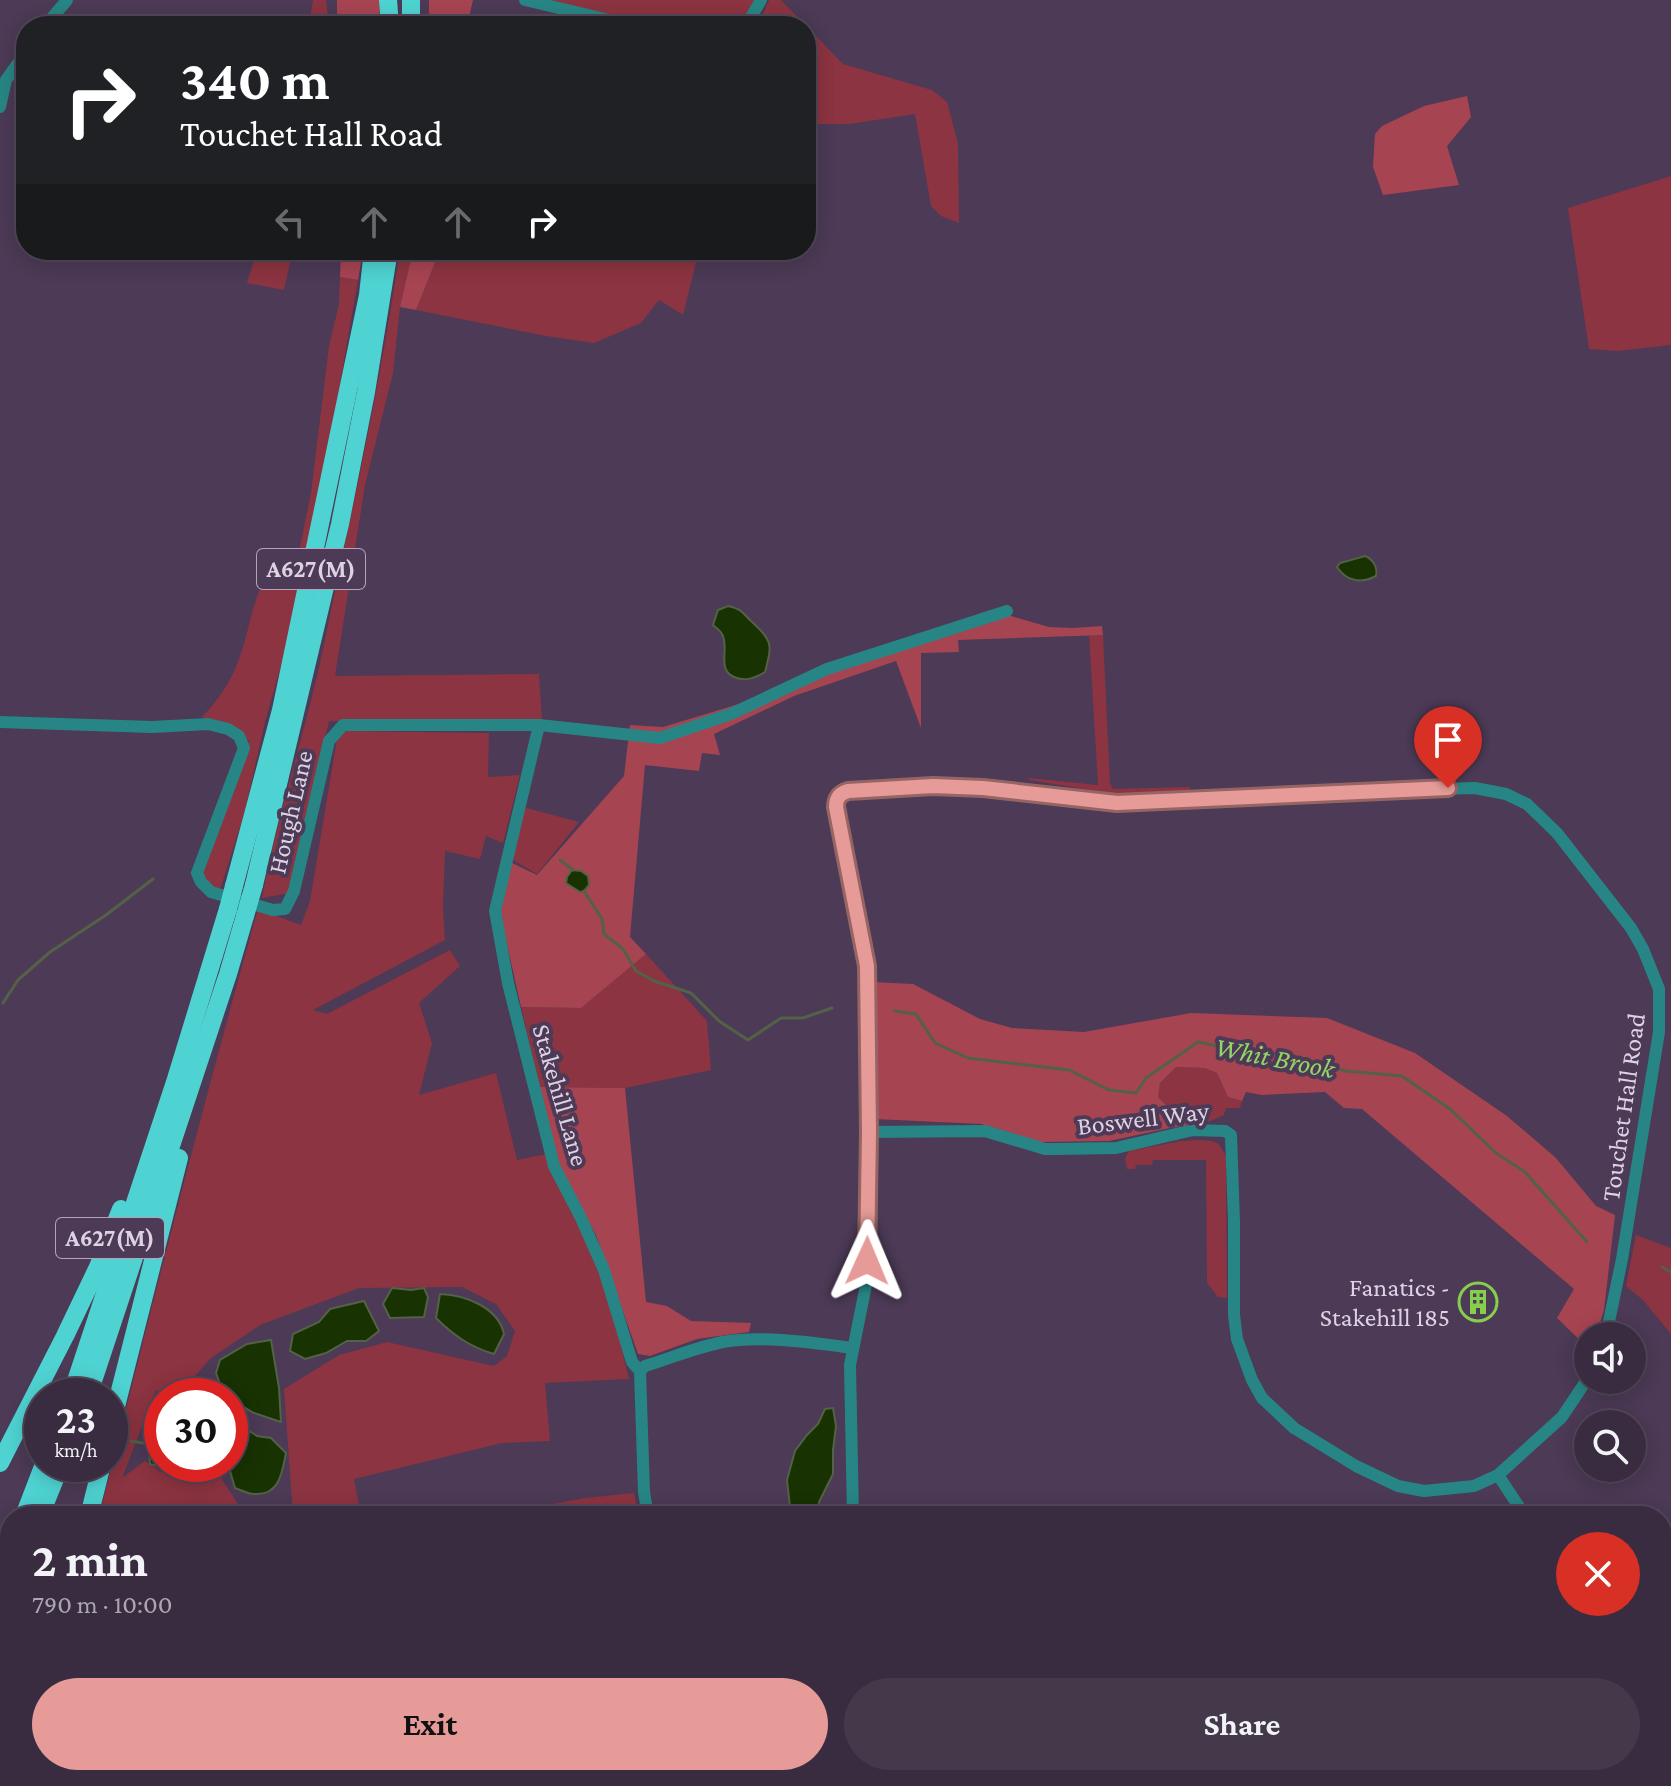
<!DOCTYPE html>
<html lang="en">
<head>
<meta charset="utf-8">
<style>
	body { margin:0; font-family:"Crimson Pro",serif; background:#44384b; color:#f1f3f6; height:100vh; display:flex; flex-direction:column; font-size:30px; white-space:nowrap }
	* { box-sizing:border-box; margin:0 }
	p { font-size:26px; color:#aba7b1 }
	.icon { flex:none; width:44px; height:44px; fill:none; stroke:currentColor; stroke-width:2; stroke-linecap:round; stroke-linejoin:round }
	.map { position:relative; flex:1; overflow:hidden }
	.details { position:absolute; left:0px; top:1506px; width:1672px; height:280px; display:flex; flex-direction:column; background:#392c40; border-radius:32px 32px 0 0; box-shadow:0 4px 20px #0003,0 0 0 2px #534859 }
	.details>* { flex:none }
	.guide { position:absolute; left:16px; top:16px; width:800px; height:244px; border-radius:32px; box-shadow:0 4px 20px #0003,0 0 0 2px #534859; background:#202124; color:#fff; overflow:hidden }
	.controls { position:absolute; left:1574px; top:1322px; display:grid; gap:16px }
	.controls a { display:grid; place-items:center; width:72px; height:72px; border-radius:50%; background:#392c40; box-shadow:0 4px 20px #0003,0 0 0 2px #534859; font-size:40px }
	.speed { position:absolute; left:24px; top:1378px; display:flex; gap:16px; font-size:40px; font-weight:700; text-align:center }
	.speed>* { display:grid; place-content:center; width:104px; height:104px; border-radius:50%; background:#392c40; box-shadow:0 4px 20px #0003,0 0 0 2px #534859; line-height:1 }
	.speed small { font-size:20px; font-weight:400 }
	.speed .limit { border:12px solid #d22; background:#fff; color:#111 }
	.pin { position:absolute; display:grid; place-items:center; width:68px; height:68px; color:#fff; margin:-82px -34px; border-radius:50% 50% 50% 0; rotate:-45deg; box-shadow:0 0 8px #0007 }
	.pin .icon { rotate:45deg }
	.me { position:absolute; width:88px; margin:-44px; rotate:1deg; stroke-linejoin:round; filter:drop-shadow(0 0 6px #0008) }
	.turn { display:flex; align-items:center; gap:28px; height:168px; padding:0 32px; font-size:36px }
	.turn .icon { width:104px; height:104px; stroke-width:2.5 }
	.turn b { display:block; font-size:56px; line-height:68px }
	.lanes { display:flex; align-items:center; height:76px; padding:0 32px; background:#0003; justify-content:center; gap:40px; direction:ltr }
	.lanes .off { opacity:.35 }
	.round { display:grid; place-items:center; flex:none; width:84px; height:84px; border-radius:42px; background:#44384b }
	.overview { display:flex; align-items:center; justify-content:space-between; height:136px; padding:0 32px }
	h1 { font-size:48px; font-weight:700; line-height:60px }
	.button { display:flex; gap:16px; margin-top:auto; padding:16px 32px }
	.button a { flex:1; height:92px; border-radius:48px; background:#e69b98; color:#111; font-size:32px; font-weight:700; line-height:92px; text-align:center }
	.button a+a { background:#44384b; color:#f1f3f6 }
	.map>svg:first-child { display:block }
	.green { fill:#8c3441 }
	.forest { fill:#a74452 }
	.water { fill:#183202; stroke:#536246; stroke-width:2 }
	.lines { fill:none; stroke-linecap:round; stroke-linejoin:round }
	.stream { stroke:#536246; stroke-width:3 }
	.canal { stroke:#183202; stroke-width:10 }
	.minor { stroke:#278685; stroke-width:12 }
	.highway { stroke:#4ed3d2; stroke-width:18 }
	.highway-bridge { stroke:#4ed3d2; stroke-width:18 }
	.route-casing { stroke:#966563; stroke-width:20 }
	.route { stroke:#e69b98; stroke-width:14 }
	.labels { text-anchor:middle; stroke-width:8; stroke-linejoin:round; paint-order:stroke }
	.shield { fill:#4c3a56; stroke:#b2a4b9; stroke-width:2 }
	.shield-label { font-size:24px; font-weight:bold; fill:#ddd2e3 }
	.street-label { font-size:26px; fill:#ddd2e3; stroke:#4c3a56 }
	.poi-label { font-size:26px; fill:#ddd2e3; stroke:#4c3a56; text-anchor:end }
	.water-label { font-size:28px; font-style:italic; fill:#93d665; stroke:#4c3a56 }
</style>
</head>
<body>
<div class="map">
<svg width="1671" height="1786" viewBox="0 0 1671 1786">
	<rect width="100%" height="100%" fill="#4c3a56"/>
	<!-- green -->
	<g class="green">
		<polygon points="313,0 326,0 329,26 309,26"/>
		<polygon points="551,0 755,0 739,26 662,26 585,10"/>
		<polygon points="769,0 781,0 843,64 932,90 947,102 958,143 959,223 941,216 931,206 915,114 850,124 806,124 806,26 758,26"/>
		<polygon points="1671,176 1671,345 1618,351 1589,349 1568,208"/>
		<polygon points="257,250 279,250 292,254 284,290 247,283"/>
		<path d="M400,250h13l-13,57 -7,66 -28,112 -30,191 204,-2 3,47 -42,-2 -171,2 -39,168 -5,5 -23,4c15,-78 39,-154 57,-230 7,-32 13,-64 20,-96 23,-106 45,-214 61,-322z"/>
		<polygon points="440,250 699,250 683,315 659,300 641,323 594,343 546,336 416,310"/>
		<path d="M340,277l18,3 -28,161 -43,204 -21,73 -22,96 -24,76 -14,-7 -4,-13 39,-103 8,-26 -20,-15 -27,-9c15,-16 27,-32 35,-53 13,-30 14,-69 35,-95l16,-2 10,-10 13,-64 18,-147 10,-42z"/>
		<polygon points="1089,635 1103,635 1110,783 1113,789 1190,787 1190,792 1115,794 1029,780 1029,778 1098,785"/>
		<path d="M346,731l143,2 -1,44 32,-2 -17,68 -17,-7 -6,23 -35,-8 -2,57 2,32 -132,70 14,4 123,-64 10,16 -41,37 13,40 -13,52 77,-22 21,87 30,-6 49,108 16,47 17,70 -84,4 5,58 -48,2 -148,36 7,37h-68l-9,-127 55,-34 48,-13 107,24 13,-10 8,-25 -19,-27 -34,-17 -103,1 -99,37 -49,33 -34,38h-11l-10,-6 -34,88 23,-17 16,11 19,-8h32l33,51 4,1h-150c51,-203 102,-405 159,-607l43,16 9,-24 27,-162z"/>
		<polygon points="523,807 579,822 537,874 511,859"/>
		<polygon points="646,954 707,1021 711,1070 625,1088 540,1087 521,1007 581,1008"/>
		<path d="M1176,1067l28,1 13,5 11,24 14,4 -2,7h-14l-2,7 -18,8 4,-7c-28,-1 -32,2 -52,-19l2,-14z"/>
		<path d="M1197,1140c17,1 22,-1 29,17l1,141 -9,-1 -11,-14 -1,-123h-53l-1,5h-16l-1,4h-8l-2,-10 4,-8 52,-10z"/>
		<polygon points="1636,1235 1671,1248 1671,1334 1643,1300 1626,1286"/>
		<polygon points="634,1493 639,1516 487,1516 585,1498"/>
		<polygon points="1671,1636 1671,1676 1662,1689 1662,1650"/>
		<polygon points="10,1744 10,1776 202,1776 215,1786 0,1786 0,1761"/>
		<polygon points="263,1776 460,1776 463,1786 275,1786"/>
		<polygon points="665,1776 674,1776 673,1786 616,1786 637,1780"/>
		<polygon points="693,1776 722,1776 737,1786 688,1786"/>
		<polygon points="1546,1776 1591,1776 1583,1786 1540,1786"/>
	</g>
	<!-- forest -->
	<g class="forest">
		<polygon points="337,0 380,0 379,26 337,26"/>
		<polygon points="429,0 473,0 467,26 429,26"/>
		<polygon points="1467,96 1471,117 1447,146 1459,185 1383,195 1373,167 1375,134 1382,126 1424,106"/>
		<polygon points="341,250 363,250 358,280 340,277"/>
		<polygon points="413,250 440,250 416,310 400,307"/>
		<polygon points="990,610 1049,627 1073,628 1102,626 1103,635 958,640 959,652 921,653 921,728 896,661 794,696 714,734 720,755 702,753 699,771 645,765 630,937 646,954 581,1008 521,1007 499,909 510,862 537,875 624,776 630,725 663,727 742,703"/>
		<polygon points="872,982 913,984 980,1019 1012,1028 1084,1032 1191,1013 1327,1018 1415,1053 1507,1116 1556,1158 1596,1206 1615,1215 1604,1310 1596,1336 1588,1336 1588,1348 1557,1318 1574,1289 1362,1109 1344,1108 1325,1092 1262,1095 1246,1092 1242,1101 1228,1097 1217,1073 1204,1068 1176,1067 1160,1083 1158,1097 1171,1110 1180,1115 1205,1109 1210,1116 1206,1123 1170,1128 1109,1141 1041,1142 981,1124 875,1119"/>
		<polygon points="540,1087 625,1088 646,1302 667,1306 691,1321 751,1323 749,1332 697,1339 650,1356 638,1354 596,1235 557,1165"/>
		<polygon points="10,1619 10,1662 0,1668 0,1642"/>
	</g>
	<!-- water -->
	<g class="water">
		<path d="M1365,556c8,3 13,12 11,20 -15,8 -30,5 -39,-9l3,-4z"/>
		<path d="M728,606c13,3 13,5 22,14 22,21 23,22 15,52 -10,6 -20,10 -31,5 -18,-8 -4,-29 -12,-43 -2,-4 -6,-6 -9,-9l5,-15z"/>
		<polygon points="572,870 581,871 588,876 589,885 584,891 580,892 566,883 567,877"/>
		<polygon points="392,1288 411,1290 424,1288 428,1297 424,1317 390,1318 383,1304"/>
		<path d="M440,1294c25,1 58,13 64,40l-10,20c-24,-7 -41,-19 -58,-36z"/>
		<polygon points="364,1301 379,1331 366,1341 347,1341 326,1353 305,1359 290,1351 293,1334 319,1322 330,1309"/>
		<polygon points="271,1340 279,1388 281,1422 254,1413 230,1399 230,1396 224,1395 216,1373 220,1360 247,1344"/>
		<polygon points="833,1408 836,1426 833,1450 833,1474 819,1502 817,1516 791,1516 787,1480 795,1451 807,1435 818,1424 825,1409"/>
		<path d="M230,1418l27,18 14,2 15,15c-4,19 -6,43 -32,41 -6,0 -13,-4 -19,-6l-7,-24h2z"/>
		<polygon points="162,1428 162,1464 169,1464 166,1468 150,1464 149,1444"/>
	</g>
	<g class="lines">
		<!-- stream -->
		<g class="stream">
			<polyline points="560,860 573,870"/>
			<polyline points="584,891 602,919 604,934 623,949 636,971 654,981 691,993 719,1021 748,1040 781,1018 803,1018 832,1008"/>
			<polyline points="3,1003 18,980 50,952 106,915 153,879"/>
			<polyline points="894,1011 916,1014 935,1043 968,1058 1069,1070 1109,1090 1136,1093 1146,1078 1198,1042 1242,1051 1298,1057 1346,1071 1402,1076 1450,1109 1496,1153 1525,1172 1587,1242"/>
			<polyline points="1662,1267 1671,1272"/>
			<polyline points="131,1441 149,1444"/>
		</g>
		<!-- canal -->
		<polyline class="canal" points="1662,1706 1671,1696"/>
		<!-- minor -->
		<g class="minor">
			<polyline points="525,0 634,26"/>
			<polyline points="45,26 67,0"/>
			<polyline points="746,26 761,0"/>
			<polyline points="0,107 6,80 26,52"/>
			<polyline points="0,722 152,727 208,724 228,729 239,736 244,748 197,873 201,882 211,892 273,910 285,909 294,891 329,741 343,725 539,725 660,738 731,714 827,669 1007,611"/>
			<polyline points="539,725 495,911 508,983 554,1166 581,1218 604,1270 632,1362 640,1371 644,1492 648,1516"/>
			<polyline points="869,1132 985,1131 1045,1149 1056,1149 1116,1148 1193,1130 1225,1131 1231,1135 1234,1222 1234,1315 1237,1339 1252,1380 1262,1398 1294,1428 1356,1466 1398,1486 1424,1491 1474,1486 1498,1475 1562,1417 1588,1378"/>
			<path d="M640,1371l5,-5c26,-8 52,-19 78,-24 38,-7 91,1 130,6"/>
			<polyline points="1498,1475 1525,1516"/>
			<path d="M853,1516l-3,-151 16,-80 2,-49 1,-104 -2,-166 -31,-159c0,-9 3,-13 12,-16l85,-5 50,2 134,15 275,-13 83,-2 31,6 21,10 30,29 74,95 12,21 16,40v43l-37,227 -16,77"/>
			<polyline points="741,1776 757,1786"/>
			<polyline points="1266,1776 1283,1786"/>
			<polyline points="1532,1786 1538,1776"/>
		</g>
		<!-- highway -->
		<g class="highway">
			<polyline points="388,0 390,26"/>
			<polyline points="411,26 411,0"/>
			<polyline points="254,885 340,524 366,392 389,250"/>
			<polyline points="234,886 281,710 368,295 373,250"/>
			<polyline points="71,1396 176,1079 228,909"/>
			<polyline points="88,1396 228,974 245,916"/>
			<polyline points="110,1430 179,1158"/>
			<polyline points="0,1463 65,1336 98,1267 121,1209"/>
			<polyline points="24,1516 44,1464"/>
			<polyline points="40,1516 61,1464"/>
			<polyline points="89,1516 102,1464"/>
			<polyline points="0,1574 10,1551"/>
			<polyline points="0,1614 10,1590"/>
			<polyline points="0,1694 10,1694"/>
			<polyline points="0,1741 10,1725"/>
			<polyline points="216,1776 228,1786"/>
			<polyline points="241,1776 253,1786"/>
		</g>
		<!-- highway-bridge -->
		<g class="highway-bridge">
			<polyline points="228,909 234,886"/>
			<polyline points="245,916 254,885"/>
		</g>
	</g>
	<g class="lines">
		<!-- route casing -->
		<g class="route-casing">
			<path id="route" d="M867,1261l2,-129 -2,-166 -31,-159c0,-9 3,-13 12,-16l85,-5 50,2 134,15 331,-15"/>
		</g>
		<!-- route -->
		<use href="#route" class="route"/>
	</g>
	<!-- icons -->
	<defs>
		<g id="building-ring" transform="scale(2)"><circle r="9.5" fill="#4c3a56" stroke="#85cf4c" stroke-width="1.5"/><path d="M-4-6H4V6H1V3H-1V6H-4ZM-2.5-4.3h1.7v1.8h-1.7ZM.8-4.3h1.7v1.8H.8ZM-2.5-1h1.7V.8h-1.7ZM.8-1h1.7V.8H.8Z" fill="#85cf4c"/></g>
	</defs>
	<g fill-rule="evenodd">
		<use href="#building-ring" x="1478" y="1302"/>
	</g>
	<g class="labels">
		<!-- shield labels -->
		<g class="shield">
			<rect x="257" y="549" width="108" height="40" rx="6"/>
			<rect x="56" y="1218" width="108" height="40" rx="6"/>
		</g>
		<g class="shield-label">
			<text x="311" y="577">A627(M)</text>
			<text x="110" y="1246">A627(M)</text>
		</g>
		<!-- street labels -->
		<g class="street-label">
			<text transform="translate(290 812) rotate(-77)" y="9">Hough Lane</text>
			<text transform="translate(561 1095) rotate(74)" y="9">Stakehill Lane</text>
			<text transform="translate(1623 1107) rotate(-82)" y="9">Touchet Hall Road</text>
			<text transform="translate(1143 1118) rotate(-7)" y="9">Boswell Way</text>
		</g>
		<!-- poi labels -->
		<g class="poi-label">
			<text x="1450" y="1296">Fanatics -<tspan x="1450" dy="30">Stakehill 185</tspan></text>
		</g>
		<!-- water labels -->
		<g class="water-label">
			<text transform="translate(1275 1057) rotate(11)" y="10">Whit Brook</text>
		</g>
	</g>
</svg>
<div class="controls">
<a><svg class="icon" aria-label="sound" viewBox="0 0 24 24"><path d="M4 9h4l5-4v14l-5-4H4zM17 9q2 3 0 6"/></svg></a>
<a><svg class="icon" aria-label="search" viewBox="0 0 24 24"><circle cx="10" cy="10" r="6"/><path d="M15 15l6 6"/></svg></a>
</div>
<div class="speed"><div>23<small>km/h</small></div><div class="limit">30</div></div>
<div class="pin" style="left:1448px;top:788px;background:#d93025"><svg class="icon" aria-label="arrive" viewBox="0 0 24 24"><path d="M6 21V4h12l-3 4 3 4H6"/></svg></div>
<svg class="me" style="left:867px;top:1261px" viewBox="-20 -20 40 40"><path d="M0-17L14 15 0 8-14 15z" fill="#e69b98" stroke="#fff" stroke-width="4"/></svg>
<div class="guide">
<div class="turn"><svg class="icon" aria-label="right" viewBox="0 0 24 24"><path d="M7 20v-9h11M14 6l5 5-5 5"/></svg><div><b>340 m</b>Touchet Hall Road</div></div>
<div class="lanes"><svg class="icon off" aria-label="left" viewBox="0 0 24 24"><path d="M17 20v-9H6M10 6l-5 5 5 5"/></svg><svg class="icon off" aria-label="ahead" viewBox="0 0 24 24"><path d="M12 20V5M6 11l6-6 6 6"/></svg><svg class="icon off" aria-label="ahead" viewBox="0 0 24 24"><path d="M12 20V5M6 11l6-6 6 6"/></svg><svg class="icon" aria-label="right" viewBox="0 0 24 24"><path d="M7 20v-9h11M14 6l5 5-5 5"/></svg></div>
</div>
<section class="details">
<div class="overview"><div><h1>2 min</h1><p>790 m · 10:00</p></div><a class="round" style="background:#d93025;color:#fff"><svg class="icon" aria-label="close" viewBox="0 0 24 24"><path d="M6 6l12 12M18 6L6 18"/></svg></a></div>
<div class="button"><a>Exit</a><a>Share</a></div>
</section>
</div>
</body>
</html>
